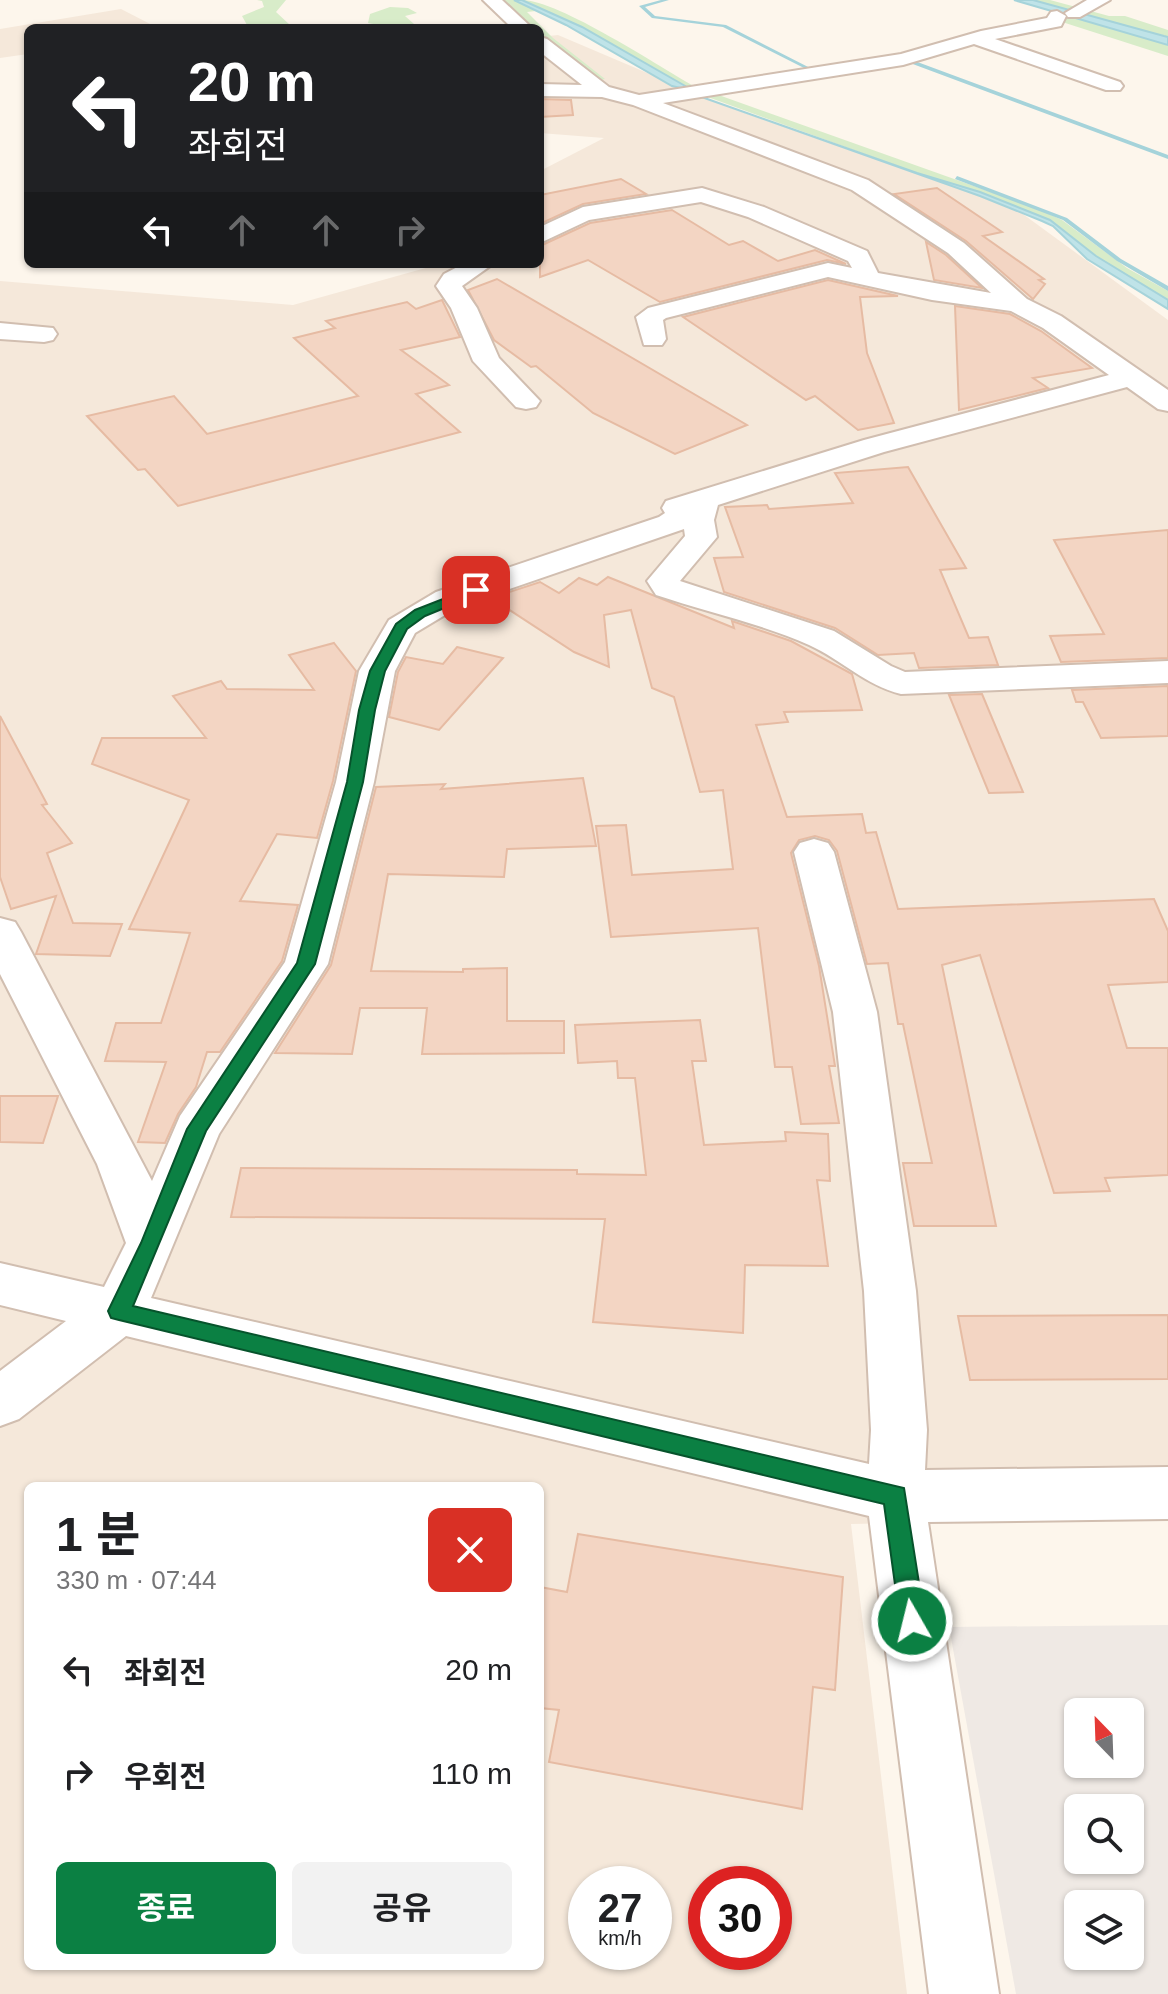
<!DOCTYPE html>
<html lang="ko">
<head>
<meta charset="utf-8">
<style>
	body { margin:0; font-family:Helvetica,"Noto Sans KR",sans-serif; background:#f2f2f2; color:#202124; height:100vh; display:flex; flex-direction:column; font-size:30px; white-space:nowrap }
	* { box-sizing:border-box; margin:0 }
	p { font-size:26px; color:#757577 }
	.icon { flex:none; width:44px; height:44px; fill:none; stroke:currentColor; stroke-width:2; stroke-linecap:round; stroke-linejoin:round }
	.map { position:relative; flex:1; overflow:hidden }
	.details { position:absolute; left:24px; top:1482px; width:520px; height:488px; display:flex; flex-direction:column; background:#fff; border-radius:12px; box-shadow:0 2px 6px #0004 }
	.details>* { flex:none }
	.guide { position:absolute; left:24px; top:24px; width:520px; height:244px; border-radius:12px; box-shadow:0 2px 6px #0004; background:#202124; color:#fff; overflow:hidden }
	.needle { width:52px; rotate:337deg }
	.buttons { position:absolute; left:1064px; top:1698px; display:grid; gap:16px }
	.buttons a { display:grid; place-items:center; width:80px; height:80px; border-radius:12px; background:#fff; box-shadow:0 2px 6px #0004; font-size:40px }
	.speed { position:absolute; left:568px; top:1866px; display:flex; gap:16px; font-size:40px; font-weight:700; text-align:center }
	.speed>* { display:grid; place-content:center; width:104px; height:104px; border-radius:50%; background:#fff; box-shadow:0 2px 6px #0004; line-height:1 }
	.speed small { font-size:20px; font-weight:400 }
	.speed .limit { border:12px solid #d22; background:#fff; color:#111 }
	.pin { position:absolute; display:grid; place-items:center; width:68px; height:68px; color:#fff; margin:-34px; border-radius:16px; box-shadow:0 4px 12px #0006 }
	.me { position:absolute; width:88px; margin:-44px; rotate:352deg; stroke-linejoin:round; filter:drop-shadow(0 0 6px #0008) }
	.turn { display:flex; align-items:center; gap:28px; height:168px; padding:0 32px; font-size:36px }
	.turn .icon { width:104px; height:104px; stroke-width:2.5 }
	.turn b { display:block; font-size:56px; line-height:68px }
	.lanes { display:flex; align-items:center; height:76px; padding:0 32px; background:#0003; justify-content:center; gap:40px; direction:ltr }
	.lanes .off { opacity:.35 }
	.round { display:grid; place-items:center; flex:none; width:84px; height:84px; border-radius:12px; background:#f2f2f2 }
	.overview { display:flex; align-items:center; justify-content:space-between; height:136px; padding:0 32px }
	h1 { font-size:48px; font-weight:700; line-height:60px }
	.primary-button { display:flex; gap:16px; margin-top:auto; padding:16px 32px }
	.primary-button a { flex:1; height:92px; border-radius:12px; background:#0b8043; color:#fff; font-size:32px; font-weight:700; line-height:92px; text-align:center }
	.primary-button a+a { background:#f2f2f2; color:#202124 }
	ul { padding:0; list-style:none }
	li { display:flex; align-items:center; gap:24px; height:104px; padding:0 32px }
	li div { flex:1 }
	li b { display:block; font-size:30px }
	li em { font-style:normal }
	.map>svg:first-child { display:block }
	.residential { fill:#f5e8da; fill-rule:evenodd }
	.industrial { fill:#efe9e4; fill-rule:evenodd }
	.green { fill:#d8ecc9 }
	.water { fill:#bfe3e8; stroke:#a5d3da; stroke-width:2 }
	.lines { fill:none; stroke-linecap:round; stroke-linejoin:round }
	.stream { fill:#a5d3da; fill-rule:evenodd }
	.building { fill:#f3d5c3; stroke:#e6bba3; stroke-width:2 }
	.minor-casing { stroke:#d1beb0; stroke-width:4 }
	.minor { fill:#fff; fill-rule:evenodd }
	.route { fill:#0b8043; stroke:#07532c; stroke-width:2 }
</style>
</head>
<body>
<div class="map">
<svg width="1168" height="1994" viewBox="0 0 1168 1994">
	<rect width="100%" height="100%" fill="#fdf6ec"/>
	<!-- residential -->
	<g class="residential">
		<polygon points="121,9 158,28 28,28 28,54 0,58 0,29"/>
		<path d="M558,35l167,71 291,103 152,111v1198l-317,6 56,470h-907v-1713l293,24 147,-41h100v-93l64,-33 -64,-5v-96zM28,1486h512v480h-512zM586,1884h68v68h-68zM706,1884h68v68h-68z"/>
	</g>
	<!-- industrial -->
	<path class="industrial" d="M1168,1625v369h-152l-67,-367zM1078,1712h52v52h-52zM1078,1808h52v52h-52zM1078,1904h52v52h-52z"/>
	<!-- green -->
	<g class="green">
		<polygon points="257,0 286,0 276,12 290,25 354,28 246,28 247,25 242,16 264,7 262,1"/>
		<polygon points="498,0 514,0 536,11 527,12 553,38 605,79 595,81 540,39 540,28 529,28"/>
		<path d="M522,0c37,0 139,68 177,89l-7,2 -10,-5 -100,-59z"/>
		<polygon points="1033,0 1050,0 1109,16 1125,16 1168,30 1168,37"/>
		<polygon points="390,7 408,8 417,13 405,16 414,24 384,26 368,23 370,14"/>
		<polygon points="1067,15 1168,45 1168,56 1059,21 1060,17"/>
		<polygon points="713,93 1038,209 1062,220 1127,268 1168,291 1168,300 1096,256 1050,220 980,192 917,173 705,96"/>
	</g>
	<!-- water -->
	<g class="water">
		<polygon points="514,0 522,0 582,27 694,91 672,86 566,25"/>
		<polygon points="1014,0 1033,0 1164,36 1168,37 1168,45"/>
		<polygon points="696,95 917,173 980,192 1050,220 1096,256 1168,300 1168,309 1087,259 1053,226 1042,221 980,196"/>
	</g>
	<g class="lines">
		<!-- stream -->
		<g class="stream">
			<polygon points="661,0 669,0 645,7 655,16 726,25 816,71 800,74 800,72 808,70 723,27 652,18 639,6"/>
			<polygon points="912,60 1168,155 1168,159 910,63 898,65 895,63"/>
			<polygon points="957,176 1067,218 1121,259 1168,286 1168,291 1117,261 1063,220 955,179"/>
		</g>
	</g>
	<!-- building -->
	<g class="building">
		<polygon points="540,99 571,100 573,115 540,117"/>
		<polygon points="621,179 646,194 583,204 540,224 540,195"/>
		<polygon points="937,188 1002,232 983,236 1044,279 1039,280 1045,284 1033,299 966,241 894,194"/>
		<polygon points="672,210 729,245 743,241 778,261 815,250 846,264 827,260 660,302 588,260 540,277 540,246 590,223"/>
		<polygon points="926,242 946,255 982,288 934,280"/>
		<polygon points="497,279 747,425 675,454 593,413 536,366 531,367 494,340 468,290"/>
		<polygon points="828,280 898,296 860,297 867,353 894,423 858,430 815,396 806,400 683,317"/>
		<polygon points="442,300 460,337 401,350 449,385 416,394 460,432 178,506 145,469 138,470 87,416 174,396 207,434 358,396 294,338 335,328 326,321 407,302 416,309"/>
		<polygon points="955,306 1010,314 1041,331 1092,368 1033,378 1048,388 959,410"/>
		<polygon points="908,467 966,568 940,570 969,638 988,637 998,665 919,668 914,653 878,655 835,628 724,592 714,558 743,557 725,507 767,505 769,509 853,503 835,473"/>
		<polygon points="1168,530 1168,658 1061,662 1050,636 1104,634 1054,540"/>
		<polygon points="608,577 734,628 732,621 791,641 852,674 862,710 784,712 788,722 756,725 787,817 862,814 866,833 876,832 898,909 1154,899 1168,931 1168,982 1108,985 1127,1048 1168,1048 1168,1175 1105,1178 1110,1191 1054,1193 980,955 942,965 996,1226 914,1226 903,1163 932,1163 903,1024 898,1024 888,963 867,964 837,851 829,840 815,836 799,840 791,853 819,966 835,1066 829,1066 839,1123 801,1124 792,1067 775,1067 758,928 611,937 596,826 626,825 632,875 733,869 723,790 700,792 674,697 652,688 631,610 604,615 609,667 574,652 491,598 540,582 559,593 579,578 597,585"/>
		<polygon points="334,643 356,671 333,781 317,838 277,834 240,901 298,905 282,961 220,1052 207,1052 196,1087 178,1114 165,1143 138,1142 166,1062 105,1061 116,1023 161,1023 190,933 129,929 189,800 92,764 102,738 206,738 173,696 221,681 227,689 314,690 289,655"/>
		<polygon points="457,647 503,658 439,730 389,717 398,672 406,657 443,664"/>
		<polygon points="1168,686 1168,736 1101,738 1083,702 1076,702 1072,690"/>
		<polygon points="982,694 1023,792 989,793 949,695"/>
		<polygon points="0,716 47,804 42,805 72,843 47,853 73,923 122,924 110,956 36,954 56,896 11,909 0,877"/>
		<polygon points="583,778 596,846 507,849 504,877 388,874 371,971 463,972 463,969 507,968 507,1021 564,1021 564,1053 422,1054 427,1008 360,1008 352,1054 275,1053 331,965 376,787 445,784 441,789"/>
		<polygon points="700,1020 706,1061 692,1061 704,1145 786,1141 785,1132 828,1134 830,1181 817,1180 828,1266 745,1265 743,1333 593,1322 605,1219 231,1217 241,1168 577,1170 577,1174 646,1175 635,1078 618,1078 617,1061 578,1063 575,1025"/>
		<polygon points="0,1096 58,1096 43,1143 0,1142"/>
		<polygon points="1168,1315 1168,1379 970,1380 958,1316"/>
		<polygon points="578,1534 843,1577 835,1690 813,1687 802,1809 549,1762 559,1710 540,1708 540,1587 567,1592"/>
	</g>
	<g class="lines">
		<!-- minor casing -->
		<g class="minor-casing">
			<g id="minor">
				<polygon points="483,0 502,0 532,28 512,28"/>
				<polygon points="1087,0 1110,0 1080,17 1068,17 1065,13"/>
				<path d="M1057,11l9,5 -5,10 -66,13 125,43 3,4 -3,4h-14l-132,-46 -71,21 -240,38 205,77 96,63 63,56 34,17 107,74v21l-10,-2 -31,-22 -243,65 -166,53 -4,15 3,17 -37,44 154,50 57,35 14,6 263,-11v22l-267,11c-36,-9 -59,-34 -92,-49 -44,-20 -105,-34 -153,-50l-9,-14 38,-45 -1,-7 -224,77 -45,27 -20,38 -21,111 -46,182 -109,170 -68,164 718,166 2,-34 -7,-139 -31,-279 -39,-160 6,-9 14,-4 14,4 6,9 43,160 39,279 11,139 -2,40 243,-3v52l-240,3 71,472h-70l-60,-478 -743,-180 -107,83 -19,7v-55l66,-50 -66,-16v-42l104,24 22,-44 -29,-79 -97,-190v-56l15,4 6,10 131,249 28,-65 105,-154 51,-180 23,-111 30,-51 47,-28 223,-75 6,-4 -3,-5 4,-7 198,-61 245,-65 -66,-47 -32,-17 -79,-11 -104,-23 -162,41 -3,2 3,19 -4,6h-18l-8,-28 12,-9 180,-45 24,5 -4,-7 -100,-44 -47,-15 -112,18 -49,23v-16l43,-20 119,-19 62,19 103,44 11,22 113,20 -43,-40 -96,-63 -219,-85 -31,-8 -62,-1v-12l42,1 -42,-33v-15l7,2 62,48 30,8 262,-41 80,-23 66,-13 4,-6z"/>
				<polygon points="463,264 493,264 462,286 477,308 499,358 540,401 536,407 526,409 516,407 473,361 451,308 436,286 444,274"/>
				<polygon points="0,323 53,328 57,334 53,340 44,342 0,339"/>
			</g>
		</g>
		<!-- minor -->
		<use href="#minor" class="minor"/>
	</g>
	<!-- route -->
	<polygon class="route" points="476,586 483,590 481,593 425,616 407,629 385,671 375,710 363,782 315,964 206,1131 133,1306 904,1488 925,1621 921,1629 912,1633 904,1629 900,1621 884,1504 119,1320 111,1318 108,1311 141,1243 187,1129 297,963 347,782 359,710 370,671 396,624 415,610"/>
</svg>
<div class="buttons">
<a><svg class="needle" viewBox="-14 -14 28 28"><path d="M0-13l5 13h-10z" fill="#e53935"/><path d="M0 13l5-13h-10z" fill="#757577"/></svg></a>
<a><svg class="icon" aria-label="search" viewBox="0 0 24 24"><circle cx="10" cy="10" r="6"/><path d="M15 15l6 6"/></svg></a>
<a><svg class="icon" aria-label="layers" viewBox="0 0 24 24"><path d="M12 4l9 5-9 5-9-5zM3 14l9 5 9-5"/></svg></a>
</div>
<div class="speed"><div>27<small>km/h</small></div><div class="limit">30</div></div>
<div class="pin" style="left:476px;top:590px;background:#d93025"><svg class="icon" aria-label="arrive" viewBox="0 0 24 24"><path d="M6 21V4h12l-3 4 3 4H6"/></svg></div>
<svg class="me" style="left:912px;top:1621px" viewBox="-20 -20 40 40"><circle r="17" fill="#0b8043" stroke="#fff" stroke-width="3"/><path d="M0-11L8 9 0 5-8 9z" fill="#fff"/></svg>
<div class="guide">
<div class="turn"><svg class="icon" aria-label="left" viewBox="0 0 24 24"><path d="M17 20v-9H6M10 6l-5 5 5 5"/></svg><div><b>20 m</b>좌회전</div></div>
<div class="lanes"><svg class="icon" aria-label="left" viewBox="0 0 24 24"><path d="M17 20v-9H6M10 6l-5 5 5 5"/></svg><svg class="icon off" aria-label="ahead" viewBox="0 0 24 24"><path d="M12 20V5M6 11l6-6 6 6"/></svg><svg class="icon off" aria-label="ahead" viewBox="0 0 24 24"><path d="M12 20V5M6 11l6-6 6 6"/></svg><svg class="icon off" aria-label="right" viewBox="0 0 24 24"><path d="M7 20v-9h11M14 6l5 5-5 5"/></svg></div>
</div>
<section class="details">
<div class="overview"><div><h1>1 분</h1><p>330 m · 07:44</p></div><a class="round" style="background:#d93025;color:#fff"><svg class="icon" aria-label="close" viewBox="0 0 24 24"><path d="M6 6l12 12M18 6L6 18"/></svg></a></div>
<ul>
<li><svg class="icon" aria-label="left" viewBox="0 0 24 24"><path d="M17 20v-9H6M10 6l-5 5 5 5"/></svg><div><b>좌회전</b></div><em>20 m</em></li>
<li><svg class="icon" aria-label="right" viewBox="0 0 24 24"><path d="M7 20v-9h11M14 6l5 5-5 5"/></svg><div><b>우회전</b></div><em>110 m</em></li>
</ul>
<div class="primary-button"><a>종료</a><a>공유</a></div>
</section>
</div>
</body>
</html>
